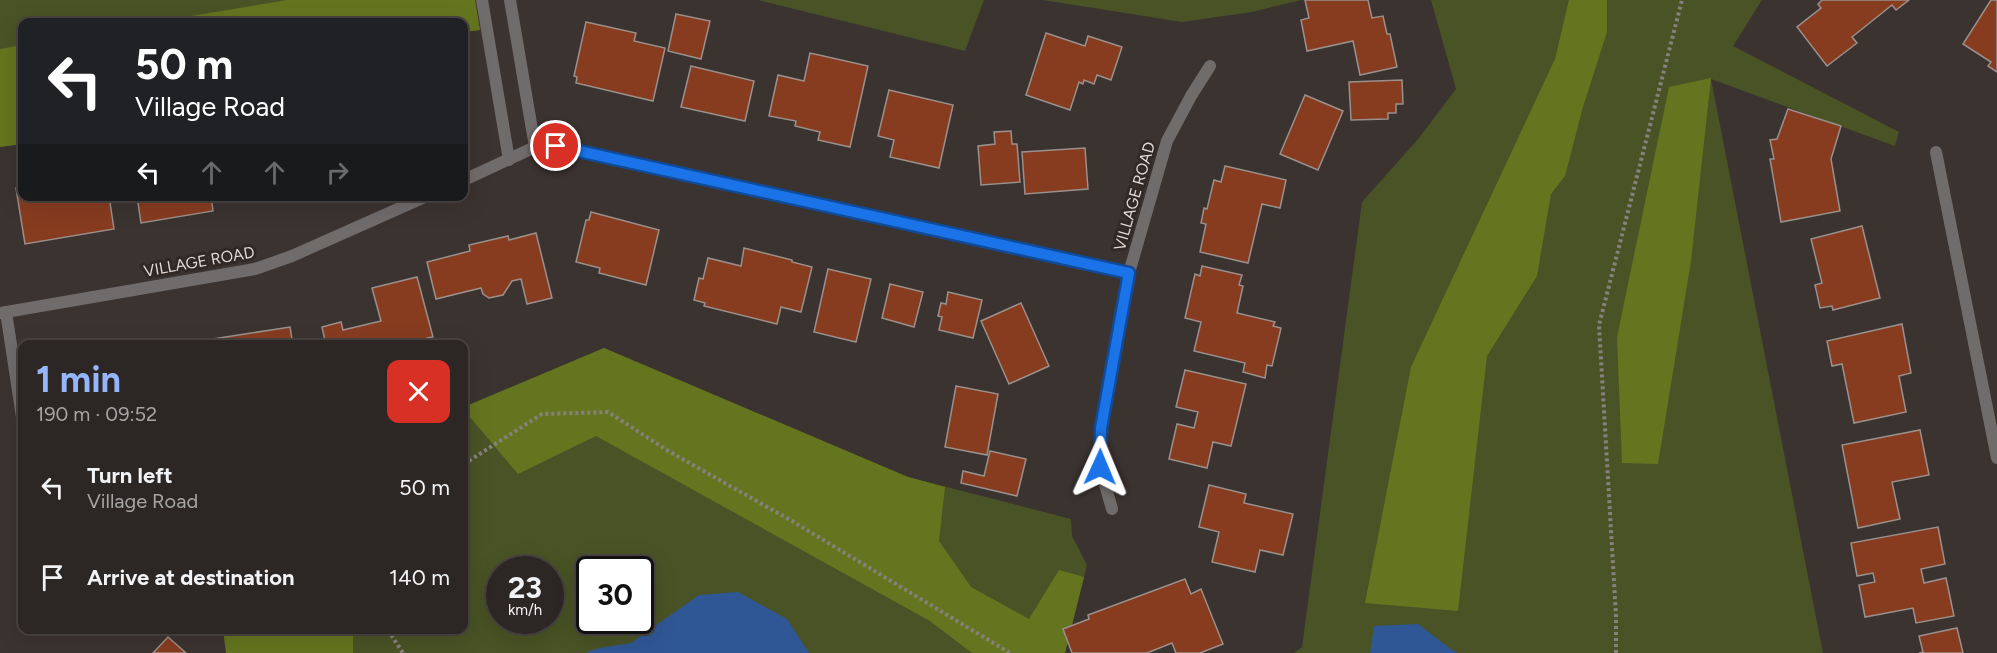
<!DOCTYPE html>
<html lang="en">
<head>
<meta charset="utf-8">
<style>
	body { margin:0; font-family:Figtree,sans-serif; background:#342e2c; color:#f1f3f6; height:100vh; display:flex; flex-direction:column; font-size:22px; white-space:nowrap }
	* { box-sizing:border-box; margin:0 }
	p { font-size:20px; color:#a6a5a6 }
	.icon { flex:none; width:33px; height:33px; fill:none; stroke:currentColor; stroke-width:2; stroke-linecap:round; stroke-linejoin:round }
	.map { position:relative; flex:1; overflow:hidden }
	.drawer { position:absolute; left:18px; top:340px; width:450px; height:294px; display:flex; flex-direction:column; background:#2c2624; border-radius:12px; box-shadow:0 6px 24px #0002,0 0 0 2px #484341 }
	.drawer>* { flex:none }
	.hud { position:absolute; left:18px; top:18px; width:450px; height:183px; border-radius:12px; box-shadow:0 6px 24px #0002,0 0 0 2px #484341; background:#202124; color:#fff; overflow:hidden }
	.speed { position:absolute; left:486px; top:556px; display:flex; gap:12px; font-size:30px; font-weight:700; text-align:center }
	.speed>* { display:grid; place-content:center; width:78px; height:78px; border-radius:50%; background:#2c2624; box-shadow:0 6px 24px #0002,0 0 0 2px #484341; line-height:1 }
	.speed small { font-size:15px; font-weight:400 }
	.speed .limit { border:3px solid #111; border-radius:9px; background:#fff; color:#111 }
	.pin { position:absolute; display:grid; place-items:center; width:51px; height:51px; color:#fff; margin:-26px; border:3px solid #fff; border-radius:50%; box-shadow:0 2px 6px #0007 }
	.me { position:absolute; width:66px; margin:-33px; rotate:1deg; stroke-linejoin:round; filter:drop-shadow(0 0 4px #0008) }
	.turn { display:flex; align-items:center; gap:21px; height:126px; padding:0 18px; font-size:27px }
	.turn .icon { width:78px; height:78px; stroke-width:2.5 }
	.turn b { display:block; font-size:42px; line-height:51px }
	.lanes { display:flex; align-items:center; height:57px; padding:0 18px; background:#0003; justify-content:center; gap:30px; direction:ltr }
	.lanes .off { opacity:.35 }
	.round { display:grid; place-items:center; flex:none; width:63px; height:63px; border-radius:12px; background:#342e2c }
	.overview { display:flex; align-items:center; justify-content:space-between; height:102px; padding:0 18px }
	h1 { font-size:36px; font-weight:700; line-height:45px; color:#95b6fd }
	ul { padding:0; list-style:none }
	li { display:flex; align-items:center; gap:18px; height:90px; padding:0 18px }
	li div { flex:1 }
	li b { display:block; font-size:22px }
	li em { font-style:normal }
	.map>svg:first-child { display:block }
	.green { fill:#495325; fill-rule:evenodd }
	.forest { fill:#65751f }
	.water { fill:#305795 }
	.building { fill:#873c20; stroke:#9a908c; stroke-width:1.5 }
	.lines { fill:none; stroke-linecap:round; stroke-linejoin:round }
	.path { stroke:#87817e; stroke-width:4; stroke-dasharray:3 3; stroke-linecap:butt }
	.minor { stroke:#716c6c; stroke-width:12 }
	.route-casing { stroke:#114b97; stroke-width:15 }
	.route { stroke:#1a73e8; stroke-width:10 }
	.labels { text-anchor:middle; stroke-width:6; stroke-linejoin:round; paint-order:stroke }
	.street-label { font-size:16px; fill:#dfdad8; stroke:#312926 }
</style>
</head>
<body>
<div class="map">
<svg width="1997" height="653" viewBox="0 0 1997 653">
	<rect width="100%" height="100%" fill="#3b3330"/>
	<!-- green -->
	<g class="green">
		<polygon points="0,0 475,0 480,30 464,32 464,22 22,22 22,144 0,147"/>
		<polygon points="758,0 984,0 965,51"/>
		<polygon points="1043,0 1301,0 1252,12 1182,22"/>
		<polygon points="1431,0 1762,0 1733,46 1899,132 1895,146 1711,79 1823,653 1294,653 1302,647 1362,202 1419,138 1456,89"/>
		<path d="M604,348l304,129 163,42 1,17 15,29 -22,88h-826l-4,-23h229v-223zM500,570h50v51h-50zM590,570h50v51h-50z"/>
	</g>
	<!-- forest -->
	<g class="forest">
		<polygon points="287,0 475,0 480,30 464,32 464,22 155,22"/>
		<polygon points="1569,0 1607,0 1607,32 1583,107 1565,176 1551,194 1537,276 1487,356 1458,611 1365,603 1411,367 1555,59"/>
		<polygon points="22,45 22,144 0,147 0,49"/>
		<polygon points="1711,78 1691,261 1658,464 1622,463 1617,337 1669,87"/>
		<polygon points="604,348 908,477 945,487 939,541 971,587 1029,619 1059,570 1084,577 1065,653 972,653 930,621 596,436 518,474 464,410 464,407"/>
		<polygon points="223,630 353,630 353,653 226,653"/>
	</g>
	<!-- water -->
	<g class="water">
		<polygon points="738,592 787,619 809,653 585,653 599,648 631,643 699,595"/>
		<polygon points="1418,624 1452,650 1458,653 1370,653 1374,626"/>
	</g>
	<!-- building -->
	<g class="building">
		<polygon points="1305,0 1368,0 1372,18 1383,16 1387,34 1390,34 1397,67 1360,75 1353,41 1307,51 1301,20 1309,18"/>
		<polygon points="1822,0 1909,0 1896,10 1892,5 1852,37 1857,43 1827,66 1797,27 1821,8 1818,4"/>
		<polygon points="1991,0 1997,0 1997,72 1988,66 1991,62 1963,44"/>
		<polygon points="676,14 710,21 701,59 668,51"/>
		<polygon points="586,22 636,33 634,41 665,48 653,101 576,83 577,77 574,76"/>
		<polygon points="1046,33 1085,46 1088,36 1122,47 1111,80 1097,75 1094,84 1084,80 1083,84 1079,82 1070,110 1026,95"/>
		<polygon points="810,53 868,66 850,147 818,140 820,132 795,126 796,121 769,116 778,75 804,81"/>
		<polygon points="691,66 754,81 745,121 681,107"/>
		<polygon points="1402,80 1403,104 1396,104 1396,113 1388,113 1388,119 1351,120 1349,82"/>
		<polygon points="889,90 953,105 939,168 890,157 894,140 878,136"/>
		<polygon points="1305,95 1343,111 1318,170 1280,154"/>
		<polygon points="1788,109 1841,126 1831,159 1840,211 1781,222 1770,159 1774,159 1770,140 1777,139"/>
		<polygon points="1011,131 1012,144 1017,144 1020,182 981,185 978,146 995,144 994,132"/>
		<polygon points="1085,148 1088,189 1025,194 1022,152"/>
		<polygon points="22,153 22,196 109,196 114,229 25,244 16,188 22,187 17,154"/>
		<polygon points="1225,166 1286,180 1280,208 1262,204 1248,263 1200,252 1206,224 1201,223 1204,208 1207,209 1214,180 1221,182"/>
		<polygon points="137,196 211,196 213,211 141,223"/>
		<polygon points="591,212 659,230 646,285 599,273 600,268 576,262 586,220 589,220"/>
		<polygon points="1862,226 1880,298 1833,310 1832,306 1820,308 1815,285 1822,283 1811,239"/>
		<polygon points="536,233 552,298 527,304 521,279 512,281 503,295 489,298 483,294 481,288 436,299 427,262 470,251 469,245 508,236 509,240"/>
		<polygon points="744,248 792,260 792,262 812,267 801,312 781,307 777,324 704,306 705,303 694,300 699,278 703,279 708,258 741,266"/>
		<polygon points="1202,266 1242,275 1239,285 1243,286 1237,313 1275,322 1273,326 1281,328 1272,366 1267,365 1265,378 1243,372 1245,363 1194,351 1201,322 1185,318 1195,274 1200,276"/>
		<polygon points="828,269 871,279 856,342 814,332"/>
		<polygon points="417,277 433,337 427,338 428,343 418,345 326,345 322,327 341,322 343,330 381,321 372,288"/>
		<polygon points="890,284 923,292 914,327 882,318"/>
		<polygon points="948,292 982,300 973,338 939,330 942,317 938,316 941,303 946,304"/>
		<polygon points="1021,303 1049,366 1009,384 981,321"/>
		<polygon points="1902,324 1911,373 1899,376 1906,412 1854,423 1842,364 1832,366 1827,341"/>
		<polygon points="290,327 293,345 194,345 194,342"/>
		<polygon points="1185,370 1246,384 1231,446 1213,442 1207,468 1169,459 1177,424 1194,428 1198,412 1176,407"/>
		<polygon points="956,386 998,394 987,455 945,447"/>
		<polygon points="1920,430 1929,475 1892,482 1900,519 1858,528 1842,445"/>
		<polygon points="990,451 1026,459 1017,496 961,483 963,471 984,476"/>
		<polygon points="1209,485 1246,494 1244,503 1293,514 1283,555 1260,550 1255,572 1212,562 1219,532 1199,527"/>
		<polygon points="1938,527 1945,564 1921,569 1924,583 1946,578 1954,616 1916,623 1913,608 1865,617 1859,585 1875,582 1873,573 1857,576 1851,543"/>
		<polygon points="1185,579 1191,594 1201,589 1223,644 1200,653 1176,653 1172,643 1147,653 1072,653 1063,629 1089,619 1088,615"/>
		<polygon points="1957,628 1963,653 1919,653 1923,652 1919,636"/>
		<polygon points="168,637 186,653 153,653"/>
	</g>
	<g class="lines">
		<!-- path -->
		<g class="path">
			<polyline points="464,464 542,414 608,412 670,452 792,521 1010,653"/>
			<polyline points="388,630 403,653"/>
			<polyline points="1616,653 1616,616 1599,325 1682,0"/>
		</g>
		<!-- minor -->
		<g class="minor">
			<polyline points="482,0 509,160"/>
			<polyline points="510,0 535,147"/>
			<polyline points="1936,152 1997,458"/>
			<polyline points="464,180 535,147 556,146 1129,273"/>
			<polyline points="6,312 22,417"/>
			<polyline points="0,313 255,269 292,256 427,196"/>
			<polyline points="1112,509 1100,467 1101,428 1129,273 1167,141 1191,96 1210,66"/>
		</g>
	</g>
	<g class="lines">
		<!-- route casing -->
		<g class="route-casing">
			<polyline id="route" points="556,146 1129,273 1101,428 1100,467"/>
		</g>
		<!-- route -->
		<use href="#route" class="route"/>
	</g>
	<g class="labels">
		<!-- street labels -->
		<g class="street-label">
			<text transform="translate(1134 196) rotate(-74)" y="6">VILLAGE ROAD</text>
			<text transform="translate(199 261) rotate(-10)" y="6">VILLAGE ROAD</text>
		</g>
	</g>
</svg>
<div class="speed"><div>23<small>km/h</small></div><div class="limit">30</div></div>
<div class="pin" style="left:556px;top:146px;background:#d93025"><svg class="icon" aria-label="arrive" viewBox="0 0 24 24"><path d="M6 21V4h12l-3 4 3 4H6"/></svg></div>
<svg class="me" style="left:1100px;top:467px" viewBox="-20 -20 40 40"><path d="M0-17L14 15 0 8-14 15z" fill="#1a73e8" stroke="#fff" stroke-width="4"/></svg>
<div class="hud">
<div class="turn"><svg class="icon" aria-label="left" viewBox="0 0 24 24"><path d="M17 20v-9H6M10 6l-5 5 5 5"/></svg><div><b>50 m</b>Village Road</div></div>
<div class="lanes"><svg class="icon" aria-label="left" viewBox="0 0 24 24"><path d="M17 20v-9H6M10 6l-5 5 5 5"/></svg><svg class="icon off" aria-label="ahead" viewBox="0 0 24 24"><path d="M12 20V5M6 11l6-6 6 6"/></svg><svg class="icon off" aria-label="ahead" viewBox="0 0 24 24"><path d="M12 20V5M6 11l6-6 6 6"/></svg><svg class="icon off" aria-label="right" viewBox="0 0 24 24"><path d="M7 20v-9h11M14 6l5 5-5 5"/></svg></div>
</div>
<section class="drawer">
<div class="overview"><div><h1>1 min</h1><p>190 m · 09:52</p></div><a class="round" style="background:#d93025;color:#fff"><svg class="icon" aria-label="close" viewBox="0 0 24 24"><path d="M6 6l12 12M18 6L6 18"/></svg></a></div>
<ul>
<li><svg class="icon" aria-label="left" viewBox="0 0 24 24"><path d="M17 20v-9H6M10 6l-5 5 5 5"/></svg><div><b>Turn left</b><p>Village Road</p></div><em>50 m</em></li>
<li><svg class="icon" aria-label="arrive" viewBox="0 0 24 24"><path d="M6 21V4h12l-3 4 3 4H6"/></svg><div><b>Arrive at destination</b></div><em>140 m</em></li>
</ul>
</section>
</div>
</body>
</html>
